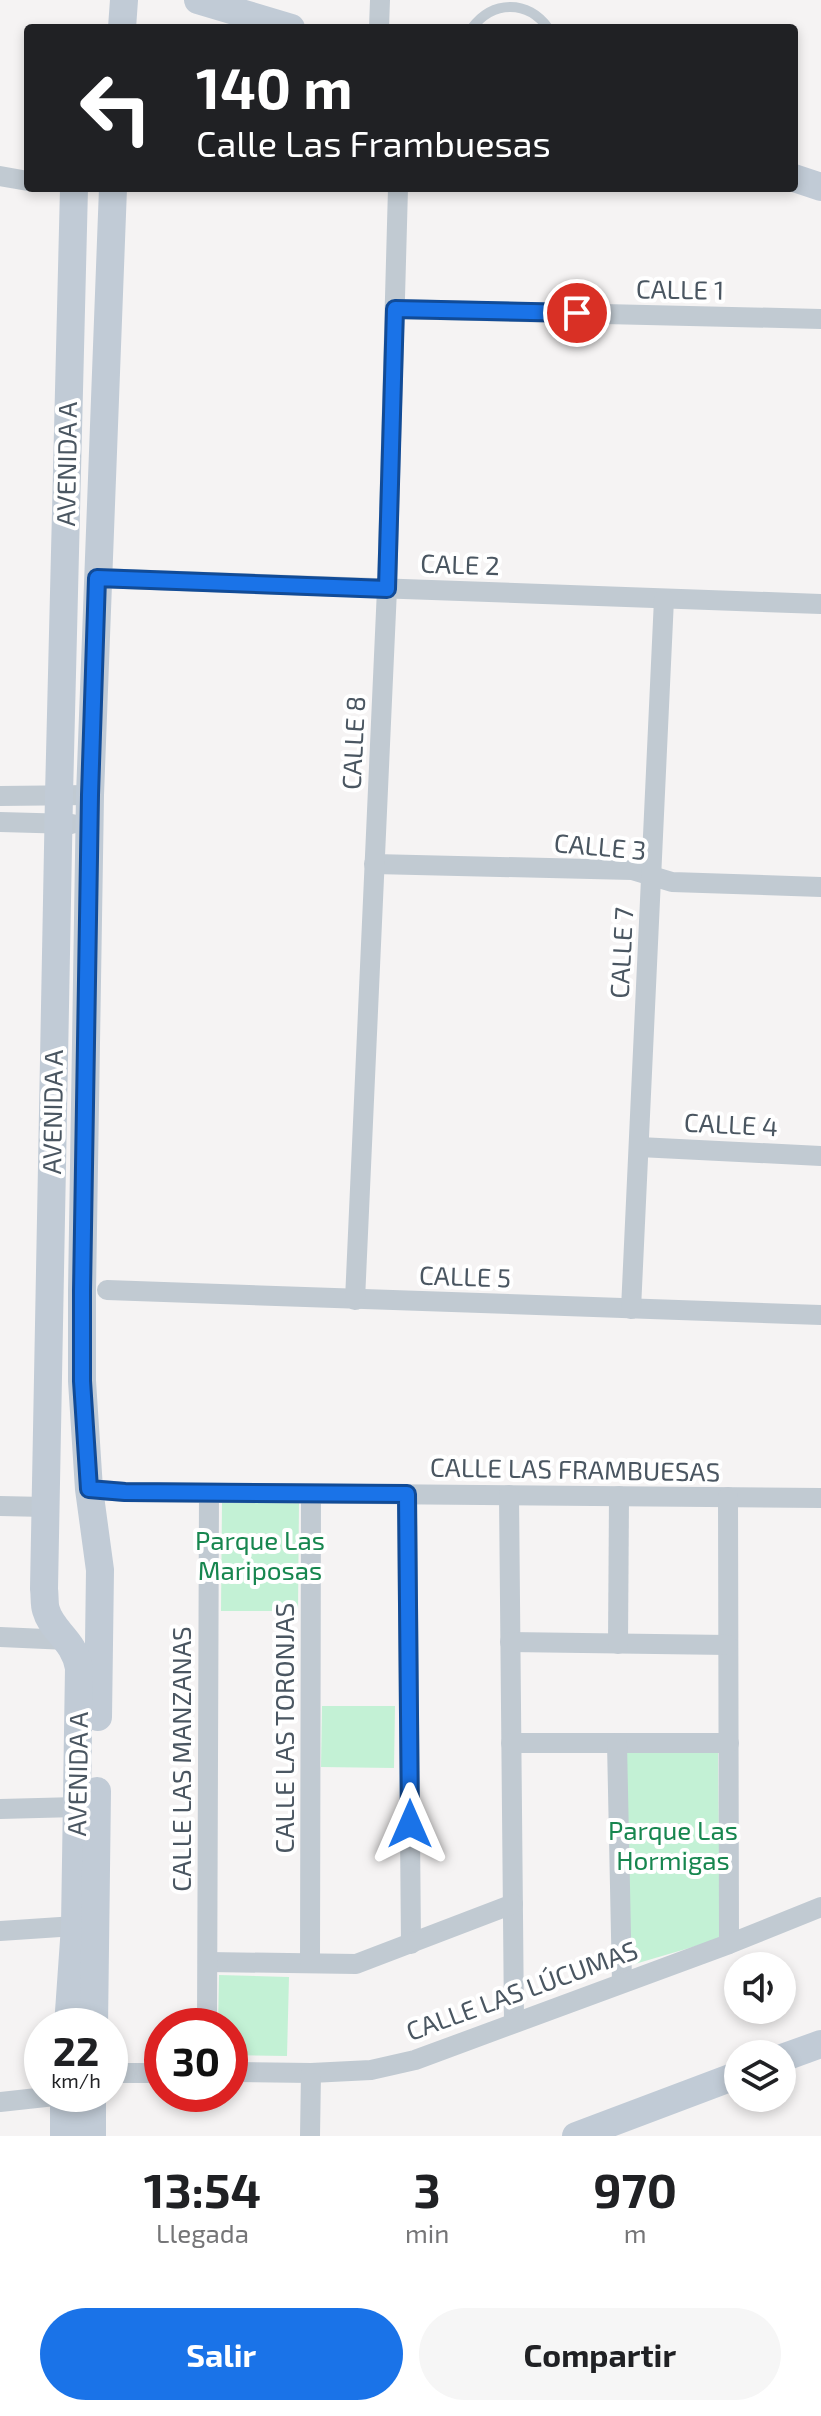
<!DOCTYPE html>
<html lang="es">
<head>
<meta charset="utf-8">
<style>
	body { margin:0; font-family:"Exo 2",sans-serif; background:#f6f6f6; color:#202124; height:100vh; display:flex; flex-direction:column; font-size:30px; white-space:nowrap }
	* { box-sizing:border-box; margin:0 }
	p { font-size:26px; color:#757577 }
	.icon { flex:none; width:44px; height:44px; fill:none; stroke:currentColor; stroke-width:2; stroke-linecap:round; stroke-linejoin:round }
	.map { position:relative; height:2136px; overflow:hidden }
	.sheet { display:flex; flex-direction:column; background:#fff; flex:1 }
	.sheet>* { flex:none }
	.top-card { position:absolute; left:24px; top:24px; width:774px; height:168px; border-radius:8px; box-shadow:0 4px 12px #0003; background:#202124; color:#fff; overflow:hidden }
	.buttons { position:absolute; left:724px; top:1952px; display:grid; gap:16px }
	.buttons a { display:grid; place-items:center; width:72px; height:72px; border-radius:50%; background:#fff; box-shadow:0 4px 12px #0003; font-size:40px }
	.speed { position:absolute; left:24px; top:2008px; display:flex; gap:16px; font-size:40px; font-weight:700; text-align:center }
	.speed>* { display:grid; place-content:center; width:104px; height:104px; border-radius:50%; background:#fff; box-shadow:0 4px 12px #0003; line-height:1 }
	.speed small { font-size:20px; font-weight:400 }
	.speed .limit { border:12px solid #d22; background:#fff; color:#111 }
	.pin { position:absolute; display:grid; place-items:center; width:68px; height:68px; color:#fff; margin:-34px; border:4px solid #fff; border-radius:50%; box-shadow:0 2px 8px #0007 }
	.me { position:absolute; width:88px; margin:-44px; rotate:0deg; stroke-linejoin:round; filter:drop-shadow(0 0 6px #0008) }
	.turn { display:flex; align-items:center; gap:28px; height:168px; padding:0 40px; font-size:36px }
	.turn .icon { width:104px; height:104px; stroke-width:2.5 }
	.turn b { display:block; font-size:56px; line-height:68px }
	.eta { display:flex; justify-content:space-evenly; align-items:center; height:136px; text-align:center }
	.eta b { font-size:48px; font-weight:700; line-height:56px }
	.button { display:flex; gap:16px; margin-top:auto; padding:16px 40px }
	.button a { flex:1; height:92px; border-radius:48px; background:#1a73e8; color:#fff; font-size:32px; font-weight:700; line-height:92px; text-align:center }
	.button a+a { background:#f6f6f6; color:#202124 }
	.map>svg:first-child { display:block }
	.green { fill:#c3f1d5 }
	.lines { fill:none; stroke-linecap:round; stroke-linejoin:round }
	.lane { stroke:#c1cad2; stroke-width:10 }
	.street { stroke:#c1cad2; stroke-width:20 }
	.secondary { stroke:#c1cbd6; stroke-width:28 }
	.route-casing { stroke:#114b97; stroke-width:20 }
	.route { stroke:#1a73e8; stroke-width:14 }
	.labels { text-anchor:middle; stroke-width:8; stroke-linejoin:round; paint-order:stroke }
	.street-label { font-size:26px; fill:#4a5661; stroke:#fff }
	.park-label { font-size:26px; fill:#17864f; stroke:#fff }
</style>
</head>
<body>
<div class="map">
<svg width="821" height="2136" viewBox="0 0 821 2136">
	<rect width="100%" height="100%" fill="#f5f3f3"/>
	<!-- green -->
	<g class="green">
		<polygon points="222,1502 299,1502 298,1611 221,1611"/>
		<polygon points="322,1706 395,1706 394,1768 321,1767"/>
		<polygon points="625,1751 718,1753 720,1939 628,1966"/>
		<polygon points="219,1975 289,1977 287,2056 230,2055 230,2026 218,2026"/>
	</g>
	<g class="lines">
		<!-- lane -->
		<path class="lane" d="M472,28c21,-28 56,-28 76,0"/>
		<!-- street -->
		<g class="street">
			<polyline points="379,28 380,0"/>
			<polyline points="0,176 28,181"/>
			<polyline points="395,309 821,319"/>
			<polyline points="97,578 821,604"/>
			<polyline points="0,796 90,795"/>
			<polyline points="0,822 72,824"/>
			<polyline points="374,864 632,870 672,882 821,887"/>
			<polyline points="639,1147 821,1156"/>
			<polyline points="107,1290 821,1315"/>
			<polyline points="355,1300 387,589 398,188"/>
			<polyline points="631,1309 664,599"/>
			<polyline points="89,1489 125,1492 821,1498"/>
			<polyline points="407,1494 411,1944"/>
			<polyline points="509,1495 514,2022"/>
			<polyline points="728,1497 729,1944"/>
			<polyline points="0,1506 45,1507"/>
			<polyline points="0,1637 68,1640"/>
			<polyline points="510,1642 728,1645"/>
			<polyline points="618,1644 619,1496"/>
			<polyline points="511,1743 729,1743"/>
			<polyline points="617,1743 622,1982"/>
			<polyline points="0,1809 77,1807"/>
			<polyline points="0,1931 75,1926"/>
			<polyline points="208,1962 356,1964 513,1904"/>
			<polyline points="310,1963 311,1494"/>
			<polyline points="207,2026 209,1493"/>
			<polyline points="230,2072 311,2073 371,2070 415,2060 729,1944 821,1907"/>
			<polyline points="119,2073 162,2073"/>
			<polyline points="0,2102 73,2094"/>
			<polyline points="310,2136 311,2073"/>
		</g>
		<!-- secondary -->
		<g class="secondary">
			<polyline points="198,0 291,28"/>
			<polyline points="122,28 124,0"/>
			<polyline points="794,178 821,187"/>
			<polyline points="98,1717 100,1570 89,1489 82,1381 82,1291 90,795 113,188"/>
			<path d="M68,2026l7,-100 4,-258c-5,-29 -27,-36 -33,-58 -2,-6 -1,-15 -2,-21l15,-794 15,-607"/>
			<polyline points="94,2026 97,1791"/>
			<polyline points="782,2058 821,2044"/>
			<polyline points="64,2094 64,2136"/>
			<polyline points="92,2094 92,2136"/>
			<polyline points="576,2136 738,2075"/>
		</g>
	</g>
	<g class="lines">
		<!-- route casing -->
		<g class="route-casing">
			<polyline id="route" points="410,1824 407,1494 125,1492 89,1489 82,1381 82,1291 90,795 97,578 387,589 395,309 577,313"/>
		</g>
		<!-- route -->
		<use href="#route" class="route"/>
	</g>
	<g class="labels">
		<!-- street labels -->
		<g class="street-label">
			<text transform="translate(680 290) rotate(1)" y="9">CALLE 1</text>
			<text transform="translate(67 464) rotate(-89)" y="9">AVENIDA A</text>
			<text transform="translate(460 565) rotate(2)" y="9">CALE 2</text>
			<text transform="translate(354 743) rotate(-87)" y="9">CALLE 8</text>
			<text transform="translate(600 847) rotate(5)" y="9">CALLE 3</text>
			<text transform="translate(622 953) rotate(-87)" y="9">CALLE 7</text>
			<text transform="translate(53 1112) rotate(-89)" y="9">AVENIDA A</text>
			<text transform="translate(731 1125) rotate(3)" y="9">CALLE 4</text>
			<text transform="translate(465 1277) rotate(2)" y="9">CALLE 5</text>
			<text transform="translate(575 1470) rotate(1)" y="9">CALLE LAS FRAMBUESAS</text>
			<text transform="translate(285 1728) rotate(-90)" y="9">CALLE LAS TORONJAS</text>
			<text transform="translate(182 1759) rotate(-90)" y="9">CALLE LAS MANZANAS</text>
			<text transform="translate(78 1774) rotate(-89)" y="9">AVENIDA A</text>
			<text transform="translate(522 1991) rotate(-20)" y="9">CALLE LAS LÚCUMAS</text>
		</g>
		<!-- park labels -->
		<g class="park-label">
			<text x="260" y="1550">Parque Las<tspan x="260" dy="30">Mariposas</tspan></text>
			<text x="673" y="1840">Parque Las<tspan x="673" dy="30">Hormigas</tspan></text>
		</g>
	</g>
</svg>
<div class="buttons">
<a><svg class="icon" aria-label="sound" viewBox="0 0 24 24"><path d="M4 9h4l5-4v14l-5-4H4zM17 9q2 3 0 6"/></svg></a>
<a><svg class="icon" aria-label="layers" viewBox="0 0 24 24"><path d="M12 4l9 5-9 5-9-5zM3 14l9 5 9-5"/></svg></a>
</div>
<div class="speed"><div>22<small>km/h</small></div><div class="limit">30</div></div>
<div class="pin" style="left:577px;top:313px;background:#d93025"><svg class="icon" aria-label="arrive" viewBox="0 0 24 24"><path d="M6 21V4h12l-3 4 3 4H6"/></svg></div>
<svg class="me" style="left:410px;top:1824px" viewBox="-20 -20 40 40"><path d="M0-17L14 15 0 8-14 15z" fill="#1a73e8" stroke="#fff" stroke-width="4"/></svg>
<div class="top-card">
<div class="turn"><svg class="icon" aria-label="left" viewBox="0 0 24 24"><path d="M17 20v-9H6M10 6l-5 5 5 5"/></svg><div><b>140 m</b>Calle Las Frambuesas</div></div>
</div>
</div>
<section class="sheet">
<div class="eta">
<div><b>13:54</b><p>Llegada</p></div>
<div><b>3</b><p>min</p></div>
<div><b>970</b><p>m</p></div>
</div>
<div class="button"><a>Salir</a><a>Compartir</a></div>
</section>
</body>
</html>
